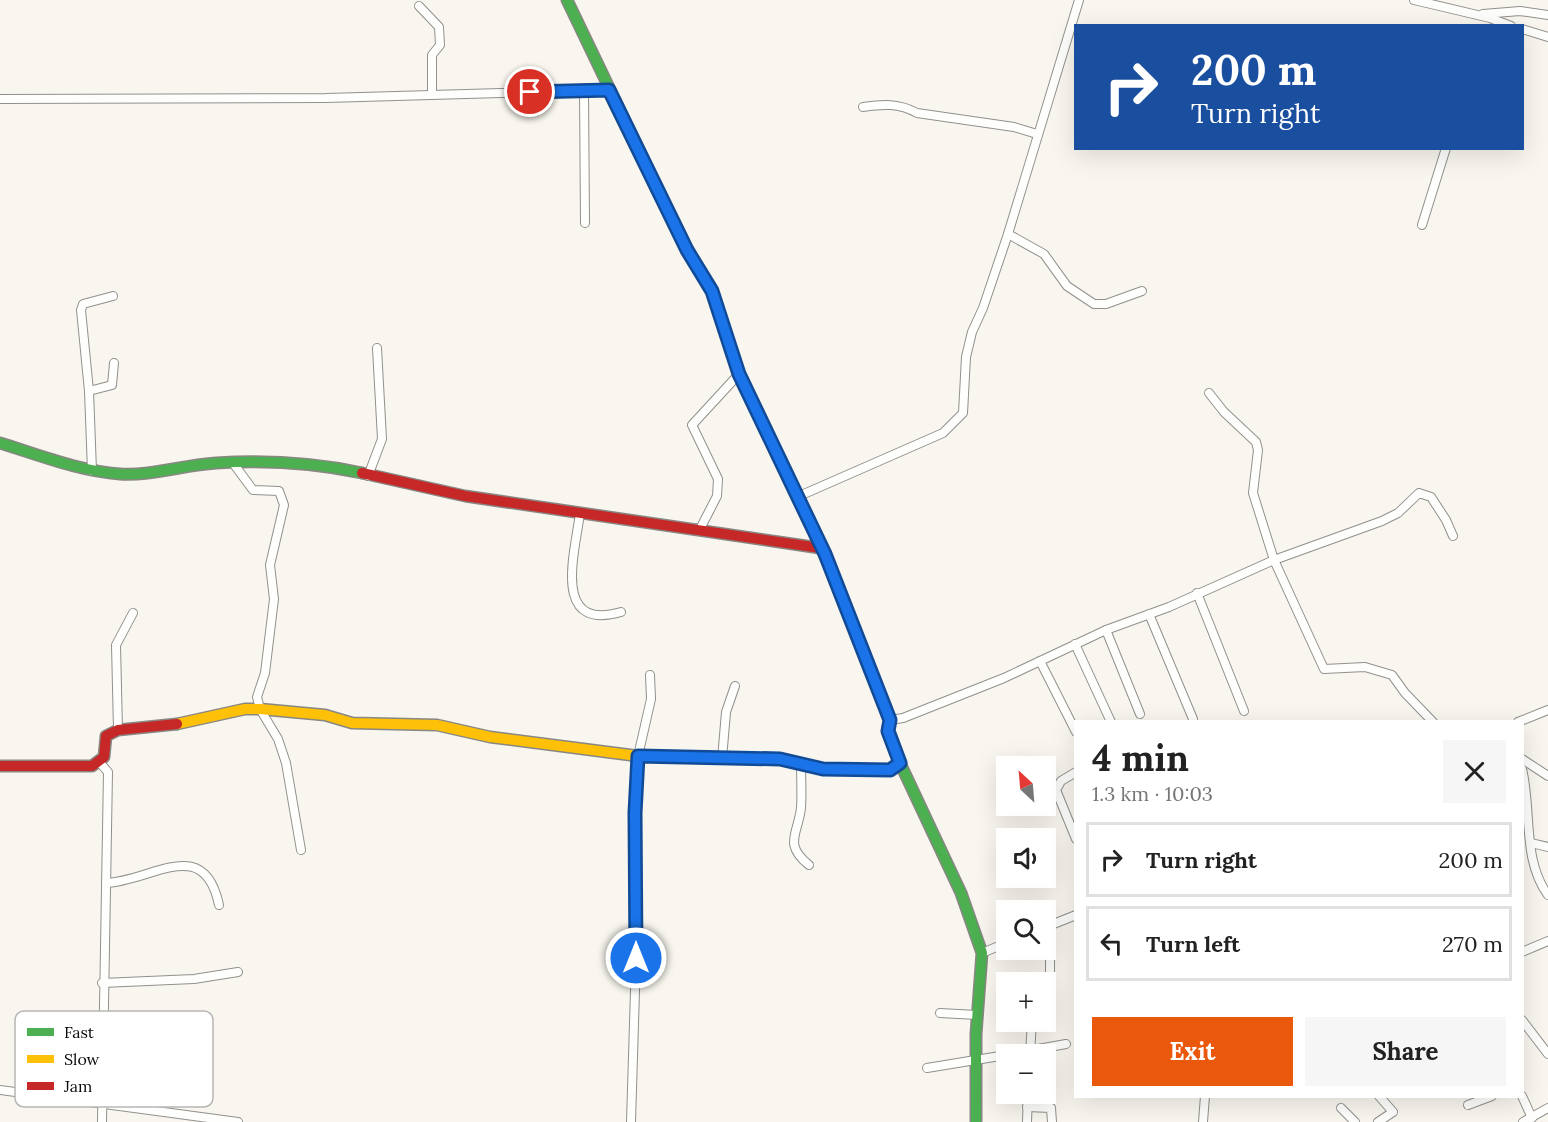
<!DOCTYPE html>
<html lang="en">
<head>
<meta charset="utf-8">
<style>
	body { margin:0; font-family:Lora,serif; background:#f6f6f6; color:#222; height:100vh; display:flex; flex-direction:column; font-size:22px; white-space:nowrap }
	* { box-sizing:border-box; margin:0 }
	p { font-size:20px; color:#767676 }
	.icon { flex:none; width:33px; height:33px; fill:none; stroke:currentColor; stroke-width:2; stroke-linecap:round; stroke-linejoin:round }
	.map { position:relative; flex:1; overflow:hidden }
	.sheet { position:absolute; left:1074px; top:720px; width:450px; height:378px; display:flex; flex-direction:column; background:#fff; border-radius:0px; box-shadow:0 6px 24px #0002 }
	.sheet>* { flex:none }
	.hud { position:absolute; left:1074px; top:24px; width:450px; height:126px; border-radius:0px; box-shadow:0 6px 24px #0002; background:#1a4fa0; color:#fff; overflow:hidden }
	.needle { width:39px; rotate:334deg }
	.buttons { position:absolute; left:996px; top:756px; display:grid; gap:12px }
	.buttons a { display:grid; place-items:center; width:60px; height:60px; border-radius:0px; background:#fff; box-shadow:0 6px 24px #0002; font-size:30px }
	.pin { position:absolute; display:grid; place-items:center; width:51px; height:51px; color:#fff; margin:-26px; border:3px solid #fff; border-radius:50%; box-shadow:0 2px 6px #0007 }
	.me { position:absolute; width:66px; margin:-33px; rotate:0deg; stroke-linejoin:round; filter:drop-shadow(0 0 4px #0008) }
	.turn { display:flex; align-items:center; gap:21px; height:126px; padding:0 18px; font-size:27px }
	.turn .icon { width:78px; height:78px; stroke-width:2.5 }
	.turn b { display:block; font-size:42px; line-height:51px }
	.round { display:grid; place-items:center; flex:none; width:63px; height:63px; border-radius:0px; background:#f6f6f6 }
	.head { display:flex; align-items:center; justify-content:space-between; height:102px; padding:0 18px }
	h1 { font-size:36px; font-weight:800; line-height:45px }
	.cta { display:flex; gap:12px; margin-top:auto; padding:12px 18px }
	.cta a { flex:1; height:69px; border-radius:0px; background:#ea580c; color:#fff; font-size:24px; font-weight:800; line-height:69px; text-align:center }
	.cta a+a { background:#f6f6f6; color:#222 }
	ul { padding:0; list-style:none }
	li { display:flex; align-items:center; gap:18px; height:75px; margin:0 12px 9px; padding:0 6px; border:3px solid #e0e0e0; border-radius:0px }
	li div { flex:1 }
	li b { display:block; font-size:22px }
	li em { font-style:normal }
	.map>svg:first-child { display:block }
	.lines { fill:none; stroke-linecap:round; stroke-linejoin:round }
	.street-casing { stroke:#91908d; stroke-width:10 }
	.fast-casing { stroke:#888783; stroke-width:13 }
	.slow-casing { stroke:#888783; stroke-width:13 }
	.jam-casing { stroke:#888783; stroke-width:13 }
	.street { stroke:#fefefc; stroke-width:8 }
	.fast { stroke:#4caf50; stroke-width:10 }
	.slow { stroke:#ffc107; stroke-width:10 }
	.jam { stroke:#c62828; stroke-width:10 }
	.route-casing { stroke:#114b97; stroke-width:15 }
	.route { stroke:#1a73e8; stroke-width:10 }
	.key { fill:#fff; stroke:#b6b6b6; stroke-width:1.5 }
	.key-label { font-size:16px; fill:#0a0a0a }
</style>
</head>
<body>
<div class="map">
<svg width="1548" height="1122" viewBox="0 0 1548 1122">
	<rect width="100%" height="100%" fill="#f8f6ee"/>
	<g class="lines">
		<!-- street casing -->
		<g class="street-casing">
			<g id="street">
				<polyline points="1414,0 1490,18 1511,26"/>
				<polyline points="419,6 439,27 440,45 432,55 432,95"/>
				<polyline points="1483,14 1520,11 1548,15"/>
				<polyline points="1522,29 1548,37"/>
				<polyline points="584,91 585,223"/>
				<polyline points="0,99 326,98 609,90"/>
				<path d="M863,107c20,-3 36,-4 54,6l97,14 23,7"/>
				<polyline points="1422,225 1446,148"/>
				<polyline points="1008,234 1044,254 1067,286 1094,304 1106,304 1142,291"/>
				<polyline points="89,391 112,385 114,363"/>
				<polyline points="1209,393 1224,412 1256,442 1258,450 1253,493 1274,560 1324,669 1365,667 1392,675 1405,693 1433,722"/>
				<polyline points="233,463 253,490 279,491 284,505 270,565 274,599 265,673 257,697 260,709 278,739 286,763 301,850"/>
				<polyline points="92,471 89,391 81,310 83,304 113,296"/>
				<polyline points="368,476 382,439 377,348"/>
				<polyline points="797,497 943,433 963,413 966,357 972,332 983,308 1008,234 1079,0"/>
				<path d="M580,513c-5,40 -29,119 41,99"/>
				<polyline points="700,529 717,496 718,479 692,425 739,374"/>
				<polyline points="1197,593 1244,711"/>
				<polyline points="1149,614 1193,719"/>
				<polyline points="1106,630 1140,714"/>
				<polyline points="1075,644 1111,722"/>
				<polyline points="1040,661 1076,732"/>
				<polyline points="890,720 903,718 1004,678 1106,630 1169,607 1274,560 1382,521 1398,513 1419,493 1431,497 1446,520 1453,536"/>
				<polyline points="1518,722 1548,710"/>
				<polyline points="118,730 116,645 133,613"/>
				<polyline points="722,759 726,712 735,686"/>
				<polyline points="1522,759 1548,776"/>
				<polyline points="100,763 108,772 102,1122"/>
				<path d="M801,764c0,15 1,30 0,44 -3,26 -18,36 8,57"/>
				<path d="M1522,769c10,41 0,91 26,126"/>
				<polyline points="1076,772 1061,781 1056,790 1076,839"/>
				<polyline points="1531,843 1548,847"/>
				<path d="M106,883c46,-2 98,-49 113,22"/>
				<polyline points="1046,927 1076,915"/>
				<polyline points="1522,952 1548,941"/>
				<polyline points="982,953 1006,943"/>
				<polyline points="102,983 194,979 238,972"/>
				<polyline points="1046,993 1050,985 1050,925"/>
				<polyline points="940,1013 977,1015"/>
				<polyline points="1522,1020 1548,1054"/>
				<polyline points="1030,1053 1032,1022"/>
				<polyline points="1010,1054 1066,1044"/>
				<polyline points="927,1068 1006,1055"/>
				<polyline points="0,1090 238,1122"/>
				<polyline points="1522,1096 1532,1118"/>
				<polyline points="1468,1105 1492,1096"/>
				<polyline points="1027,1107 1051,1108 1052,1122"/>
				<polyline points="1341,1108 1355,1122"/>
				<polyline points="631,1122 636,958 635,813 638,756 651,699 650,675"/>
				<polyline points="1027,1122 1028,1094"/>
				<polyline points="1203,1122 1205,1096"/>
				<polyline points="1378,1122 1393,1112 1379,1096"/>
				<polyline points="1523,1122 1548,1108"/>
			</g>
		</g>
		<!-- fast casing -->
		<g class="fast-casing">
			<g id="fast">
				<polyline points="567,0 687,250 712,291 739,374 750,398"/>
				<path d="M0,443c39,12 79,28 120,31 31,2 64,-9 96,-11 48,-3 99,0 146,10"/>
				<polyline points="841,594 890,720 888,731 900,763 961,893 982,953 976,1034 976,1122"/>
			</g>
		</g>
		<!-- slow casing -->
		<g class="slow-casing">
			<polyline id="slow" points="177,724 245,709 260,709 325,715 352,723 437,725 490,737 638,756 691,757"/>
		</g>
		<!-- jam casing -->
		<g class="jam-casing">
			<g id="jam">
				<polyline points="750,398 825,554 841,594"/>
				<polyline points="362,473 465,496 820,548"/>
				<polyline points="691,757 780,759 823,769 889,770 900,763"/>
				<polyline points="0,766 92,766 104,757 106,736 118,730 177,724"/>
			</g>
		</g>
		<!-- street -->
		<use href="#street" class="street"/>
		<!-- fast -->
		<use href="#fast" class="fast"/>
		<!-- slow -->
		<use href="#slow" class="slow"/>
		<!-- jam -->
		<use href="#jam" class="jam"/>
	</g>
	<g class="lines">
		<!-- route casing -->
		<g class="route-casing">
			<polyline id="route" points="530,92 609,90 687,250 712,291 739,374 825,554 890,720 888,731 900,763 890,770 823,769 780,759 638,756 635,813 636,958"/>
		</g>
		<!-- route -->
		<use href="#route" class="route"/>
	</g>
	<!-- legend -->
	<rect x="15" y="1011" width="198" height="96" rx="9" class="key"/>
	<rect x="27" y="1028" width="27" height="8" fill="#4caf50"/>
	<rect x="27" y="1055" width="27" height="8" fill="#ffc107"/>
	<rect x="27" y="1082" width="27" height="8" fill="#c62828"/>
	<g class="key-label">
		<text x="64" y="1038">Fast</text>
		<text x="64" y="1065">Slow</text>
		<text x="64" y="1092">Jam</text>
	</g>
</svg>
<div class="buttons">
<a><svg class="needle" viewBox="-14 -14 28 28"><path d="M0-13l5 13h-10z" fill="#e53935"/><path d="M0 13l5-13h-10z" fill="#767676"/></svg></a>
<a><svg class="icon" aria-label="sound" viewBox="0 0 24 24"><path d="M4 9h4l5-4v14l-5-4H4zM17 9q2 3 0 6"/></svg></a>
<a><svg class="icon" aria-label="search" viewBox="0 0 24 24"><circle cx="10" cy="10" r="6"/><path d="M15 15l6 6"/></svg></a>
<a>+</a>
<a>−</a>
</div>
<div class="pin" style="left:530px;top:92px;background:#d93025"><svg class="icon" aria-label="arrive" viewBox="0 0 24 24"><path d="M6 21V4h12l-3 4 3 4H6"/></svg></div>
<svg class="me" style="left:636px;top:958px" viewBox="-20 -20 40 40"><circle r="17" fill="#1a73e8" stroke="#fff" stroke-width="3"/><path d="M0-11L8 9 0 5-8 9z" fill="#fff"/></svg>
<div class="hud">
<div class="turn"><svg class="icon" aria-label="right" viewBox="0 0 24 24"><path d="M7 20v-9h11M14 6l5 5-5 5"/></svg><div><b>200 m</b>Turn right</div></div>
</div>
<section class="sheet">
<div class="head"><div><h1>4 min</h1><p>1.3 km · 10:03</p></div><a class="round"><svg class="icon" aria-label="close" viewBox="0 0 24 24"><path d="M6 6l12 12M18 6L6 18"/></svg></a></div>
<ul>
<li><svg class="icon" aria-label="right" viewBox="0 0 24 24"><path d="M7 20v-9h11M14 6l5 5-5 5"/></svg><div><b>Turn right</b></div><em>200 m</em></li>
<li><svg class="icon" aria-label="left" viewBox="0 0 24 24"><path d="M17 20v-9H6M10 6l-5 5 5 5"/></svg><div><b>Turn left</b></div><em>270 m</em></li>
</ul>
<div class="cta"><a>Exit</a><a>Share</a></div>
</section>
</div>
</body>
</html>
